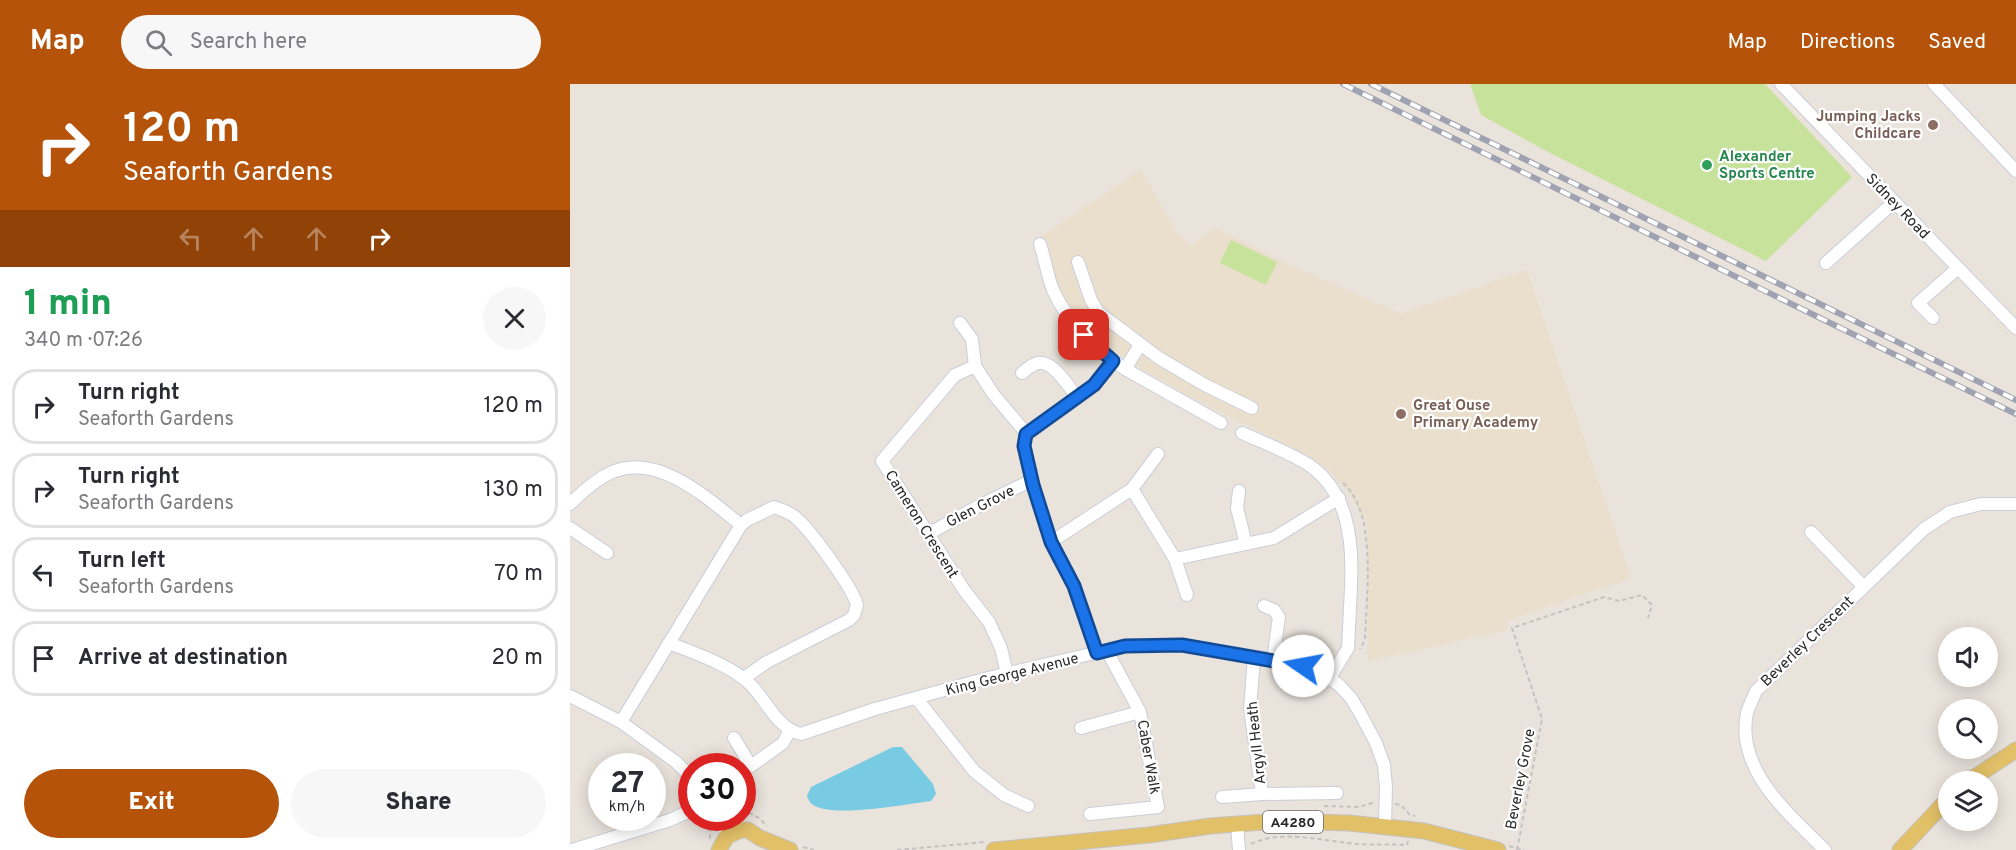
<!DOCTYPE html>
<html lang="en">
<head>
<meta charset="utf-8">
<style>
	body { margin:0; font-family:Overpass,sans-serif; background:#f7f7f7; color:#2b2b33; height:100vh; display:flex; flex-direction:column; font-size:22px; white-space:nowrap }
	* { box-sizing:border-box; margin:0 }
	p { font-size:20px; color:#7c7c81 }
	.icon { flex:none; width:33px; height:33px; fill:none; stroke:currentColor; stroke-width:2; stroke-linecap:round; stroke-linejoin:round }
	.map { position:relative; flex:1; overflow:hidden }
	.sheet { display:flex; flex-direction:column; background:#fff; width:570px }
	.sheet>* { flex:none }
	.hud { background:#b45309; color:#fff; overflow:hidden }
	.tools { position:absolute; left:1368px; top:543px; display:grid; gap:12px }
	.tools a { display:grid; place-items:center; width:60px; height:60px; border-radius:50%; background:#fff; box-shadow:0 3px 15px #0003; font-size:30px }
	.speed { position:absolute; left:18px; top:669px; display:flex; gap:12px; font-size:30px; font-weight:700; text-align:center }
	.speed>* { display:grid; place-content:center; width:78px; height:78px; border-radius:50%; background:#fff; box-shadow:0 3px 15px #0003; line-height:1 }
	.speed small { font-size:15px; font-weight:400 }
	.speed .limit { border:9px solid #d22; background:#fff; color:#111 }
	.pin { position:absolute; display:grid; place-items:center; width:51px; height:51px; color:#fff; margin:-26px; border-radius:12px; box-shadow:0 3px 9px #0006 }
	.me { position:absolute; width:66px; margin:-33px; rotate:282deg; stroke-linejoin:round; filter:drop-shadow(0 0 4px #0008) }
	.turn { display:flex; align-items:center; gap:21px; height:126px; padding:0 24px; font-size:27px }
	.turn .icon { width:78px; height:78px; stroke-width:2.5 }
	.turn b { display:block; font-size:42px; line-height:51px }
	.lanes { display:flex; align-items:center; height:57px; padding:0 24px; background:#0003; justify-content:center; gap:30px; direction:ltr }
	.lanes .off { opacity:.35 }
	.round { display:grid; place-items:center; flex:none; width:63px; height:63px; border-radius:32px; background:#f7f7f7 }
	.headline { display:flex; align-items:center; justify-content:space-between; height:102px; padding:0 24px }
	h1 { font-size:36px; font-weight:800; line-height:45px; color:#1e9e55 }
	.button { display:flex; gap:12px; margin-top:auto; padding:12px 24px }
	.button a { flex:1; height:69px; border-radius:36px; background:#b45309; color:#fff; font-size:24px; font-weight:800; line-height:69px; text-align:center }
	.button a+a { background:#f7f7f7; color:#2b2b33 }
	ul { padding:0; list-style:none }
	li { display:flex; align-items:center; gap:18px; height:75px; margin:0 12px 9px; padding:0 12px; border:3px solid #e1e1e2; border-radius:24px }
	li div { flex:1 }
	li b { display:block; font-size:22px }
	li em { font-style:normal }
	header { display:flex; align-items:center; gap:36px; box-sizing:border-box; height:84px; padding:0 30px; background:#b45309; color:#fff }
	header strong { font-size:28px }
	nav { display:flex; gap:33px; margin-inline-start:auto; font-size:21px }
	.search { width:420px; height:54px; background:#f7f7f7; display:flex; align-items:center; gap:15px; box-sizing:border-box; padding:0 21px; border-radius:33px; color:#7c7c81; font-size:22px }
	main { display:flex; flex:1; min-height:0 }
	.map>svg:first-child { display:block }
	.education { fill:#eadfcc }
	.pitch { fill:#c7e29a }
	.water { fill:#78cbe2 }
	.lines { fill:none; stroke-linecap:round; stroke-linejoin:round }
	.minor-casing { stroke:#caced9; stroke-width:14 }
	.major-casing { stroke:#c3c3c3; stroke-width:17 }
	.path { stroke:#c3c3c3; stroke-width:2; stroke-dasharray:4.5 3; stroke-linecap:butt }
	.minor { stroke:#fff; stroke-width:12 }
	.major { stroke:#e2c068; stroke-width:15 }
	.rail-casing { stroke:#9fa3b1; stroke-width:6 }
	.rail { stroke:#fff; stroke-width:4; stroke-dasharray:11; stroke-linecap:butt }
	.route-casing { stroke:#114b97; stroke-width:15 }
	.route { stroke:#1a73e8; stroke-width:10 }
	.education-dot { fill:#8d6e63; stroke:#fff; stroke-width:2 }
	.leisure-dot { fill:#2e9e5b; stroke:#fff; stroke-width:2 }
	.labels { text-anchor:middle; stroke-width:4.5; stroke-linejoin:round; paint-order:stroke }
	.shield { fill:#fff; stroke:#696969; stroke-width:1.5 }
	.shield-label { font-size:14px; font-weight:bold; fill:#292929 }
	.education-label { font-size:15px; font-weight:bold; fill:#785e54; stroke:#fff; text-anchor:end }
	.leisure-label { font-size:15px; font-weight:bold; fill:#27864d; stroke:#fff; text-anchor:start }
	.street-label { font-size:15px; fill:#292929; stroke:#fff }
</style>
</head>
<body>
<header>
<strong>Map</strong>
<div class="search"><svg class="icon" aria-label="search" viewBox="0 0 24 24"><circle cx="10" cy="10" r="6"/><path d="M15 15l6 6"/></svg>Search here</div>
<nav><a>Map</a><a>Directions</a><a>Saved</a></nav>
</header>
<main>
<section class="sheet">
<div class="hud">
<div class="turn"><svg class="icon" aria-label="right" viewBox="0 0 24 24"><path d="M7 20v-9h11M14 6l5 5-5 5"/></svg><div><b>120 m</b>Seaforth Gardens</div></div>
<div class="lanes"><svg class="icon off" aria-label="left" viewBox="0 0 24 24"><path d="M17 20v-9H6M10 6l-5 5 5 5"/></svg><svg class="icon off" aria-label="ahead" viewBox="0 0 24 24"><path d="M12 20V5M6 11l6-6 6 6"/></svg><svg class="icon off" aria-label="ahead" viewBox="0 0 24 24"><path d="M12 20V5M6 11l6-6 6 6"/></svg><svg class="icon" aria-label="right" viewBox="0 0 24 24"><path d="M7 20v-9h11M14 6l5 5-5 5"/></svg></div>
</div>
<div class="headline"><div><h1>1 min</h1><p>340 m · 07:26</p></div><a class="round"><svg class="icon" aria-label="close" viewBox="0 0 24 24"><path d="M6 6l12 12M18 6L6 18"/></svg></a></div>
<ul>
<li><svg class="icon" aria-label="right" viewBox="0 0 24 24"><path d="M7 20v-9h11M14 6l5 5-5 5"/></svg><div><b>Turn right</b><p>Seaforth Gardens</p></div><em>120 m</em></li>
<li><svg class="icon" aria-label="right" viewBox="0 0 24 24"><path d="M7 20v-9h11M14 6l5 5-5 5"/></svg><div><b>Turn right</b><p>Seaforth Gardens</p></div><em>130 m</em></li>
<li><svg class="icon" aria-label="left" viewBox="0 0 24 24"><path d="M17 20v-9H6M10 6l-5 5 5 5"/></svg><div><b>Turn left</b><p>Seaforth Gardens</p></div><em>70 m</em></li>
<li><svg class="icon" aria-label="arrive" viewBox="0 0 24 24"><path d="M6 21V4h12l-3 4 3 4H6"/></svg><div><b>Arrive at destination</b></div><em>20 m</em></li>
</ul>
<div class="button"><a>Exit</a><a>Share</a></div>
</section>
<div class="map">
<svg width="1446" height="766" viewBox="0 0 1446 766">
	<rect width="100%" height="100%" fill="#eae3dc"/>
	<!-- education -->
	<polygon class="education" points="571,86 606,147 620,162 646,144 711,177 831,230 957,186 1061,494 937,537 938,546 798,577 797,442 779,408 758,385 732,368 627,316 530,261 505,235 487,205 470,153"/>
	<!-- pitch -->
	<g class="pitch">
		<polygon points="900,0 1195,0 1282,93 1196,177 980,69 911,31"/>
		<polygon points="661,156 707,178 696,201 650,179"/>
	</g>
	<!-- water -->
	<path class="water" d="M323,663h9l31,37 3,10 -5,7c-24,3 -101,18 -119,3 -1,0 -5,-7 -5,-8l4,-9z"/>
	<g class="lines">
		<!-- minor casing -->
		<g class="minor-casing">
			<g id="minor">
				<polyline points="1211,0 1446,244"/>
				<polyline points="1364,0 1446,87"/>
				<path d="M470,160c5,15 7,31 13,46 14,32 43,60 72,79l96,54"/>
				<polyline points="1256,179 1324,118"/>
				<polyline points="528,228 589,274 635,301 682,324"/>
				<polyline points="1363,234 1348,219 1388,184"/>
				<polyline points="390,239 402,255 405,282"/>
				<polyline points="508,243 528,228 521,216 508,178"/>
				<polyline points="555,285 570,261"/>
				<path d="M452,289c4,-3 10,-9 16,-10 15,-3 32,25 39,35"/>
				<path d="M672,349c22,10 47,19 67,32 39,27 44,75 42,118"/>
				<polyline points="562,405 605,475 704,454 769,414"/>
				<polyline points="669,407 667,424 676,460"/>
				<path d="M0,420c12,-12 25,-24 40,-31 47,-22 97,25 131,52l-120,197"/>
				<path d="M171,441l6,-5 27,-13c8,3 15,5 21,10 14,11 58,71 62,88l-3,10 -5,5 -82,42 -23,16"/>
				<polyline points="0,444 37,469"/>
				<polyline points="1241,448 1293,502"/>
				<polyline points="358,450 405,424 462,396"/>
				<polyline points="481,458 562,405 588,370"/>
				<polyline points="605,475 617,511"/>
				<polyline points="694,522 704,526 709,533 703,576"/>
				<path d="M99,559c25,10 65,23 83,43 15,16 26,43 49,48l74,-25 113,-31 137,-32 57,-1 106,17 30,8 21,15 12,13 9,15 16,30 8,22 2,22 -1,39"/>
				<polyline points="527,569 504,502 481,458 463,401 454,362 456,349 494,324 524,301 543,277"/>
				<polyline points="684,573 680,625 692,710"/>
				<polyline points="437,590 431,564 419,538 394,506 312,377 385,291 405,282 424,311 456,349"/>
				<polyline points="760,594 778,564 781,504"/>
				<polyline points="0,612 51,638 106,678 122,694"/>
				<polyline points="347,615 404,687 434,711 458,722"/>
				<polyline points="511,644 570,628"/>
				<polyline points="164,654 181,682 213,659 220,646"/>
				<polyline points="652,713 692,710 767,709"/>
				<polyline points="520,730 588,723 570,628 537,567"/>
				<polyline points="151,734 157,752"/>
				<polyline points="159,734 171,746"/>
				<polyline points="667,741 669,766"/>
				<polyline points="2,766 100,736 122,726"/>
				<path d="M1255,766c-35,-35 -90,-80 -78,-137 2,-7 6,-15 9,-22l168,-162 26,-17 31,-8h35"/>
			</g>
		</g>
		<!-- major casing -->
		<g class="major-casing">
			<g id="major">
				<polyline points="1397,698 1446,666"/>
				<polyline points="149,766 157,752 171,746 178,746 190,754 220,766"/>
				<polyline points="424,766 579,751 640,742 709,737 779,739 854,747 928,766"/>
				<polyline points="1330,766 1378,715"/>
			</g>
		</g>
		<!-- path -->
		<g class="path">
			<path d="M773,399c35,30 23,114 22,157l-5,9"/>
			<polyline points="825,720 831,721 840,731 845,732"/>
			<polyline points="754,722 789,723 805,718"/>
			<polyline points="172,725 189,734 197,742"/>
			<polyline points="140,755 140,742"/>
			<path d="M681,760c30,-15 73,-3 105,0 17,1 34,0 51,1l1,-4"/>
			<polyline points="939,762 954,766"/>
			<polyline points="233,763 244,766"/>
			<polyline points="327,766 415,758"/>
			<polyline points="947,766 972,635 942,544 1034,513 1049,517 1072,511 1082,521 1078,534"/>
		</g>
		<!-- minor -->
		<use href="#minor" class="minor"/>
		<!-- major -->
		<use href="#major" class="major"/>
		<!-- rail casing -->
		<g class="rail-casing">
			<g id="rail">
				<polyline points="773,0 1446,330"/>
				<polyline points="801,0 1446,316"/>
			</g>
		</g>
		<!-- rail -->
		<use href="#rail" class="rail"/>
	</g>
	<g class="lines">
		<!-- route casing -->
		<g class="route-casing">
			<polyline id="route" points="514,251 543,277 524,301 456,350 454,362 463,401 481,458 504,502 527,569 555,562 612,561 733,582"/>
		</g>
		<!-- route -->
		<use href="#route" class="route"/>
	</g>
	<!-- markers -->
	<g class="education-dot">
		<circle cx="1363" cy="41" r="6"/>
		<circle cx="831" cy="330" r="6"/>
	</g>
	<circle class="leisure-dot" cx="1137" cy="81" r="6"/>
	<g class="labels">
		<!-- shield labels -->
		<rect class="shield" x="693" y="727" width="60" height="22" rx="4.5"/>
		<g class="shield-label">
			<text x="723" y="743">A4280</text>
		</g>
		<!-- education labels -->
		<g class="education-label">
			<text x="1351" y="37">Jumping Jacks<tspan x="1351" dy="17">Childcare</tspan></text>
			<text x="843" y="326" text-anchor="start">Great Ouse<tspan x="843" dy="17">Primary Academy</tspan></text>
		</g>
		<!-- leisure labels -->
		<g class="leisure-label">
			<text x="1149" y="77">Alexander<tspan x="1149" dy="17">Sports Centre</tspan></text>
		</g>
		<!-- street labels -->
		<g class="street-label">
			<text transform="translate(1328 122) rotate(46)" y="5">Sidney Road</text>
			<text transform="translate(410 422) rotate(-27)" y="5">Glen Grove</text>
			<text transform="translate(352 440) rotate(58)" y="5">Cameron Crescent</text>
			<text transform="translate(1237 557) rotate(-44)" y="5">Beverley Crescent</text>
			<text transform="translate(442 590) rotate(-14)" y="5">King George Avenue</text>
			<text transform="translate(686 659) rotate(-96)" y="5">Argyll Heath</text>
			<text transform="translate(579 673) rotate(80)" y="5">Caber Walk</text>
			<text transform="translate(950 695) rotate(-79)" y="5">Beverley Grove</text>
		</g>
	</g>
</svg>
<div class="tools">
<a><svg class="icon" aria-label="sound" viewBox="0 0 24 24"><path d="M4 9h4l5-4v14l-5-4H4zM17 9q2 3 0 6"/></svg></a>
<a><svg class="icon" aria-label="search" viewBox="0 0 24 24"><circle cx="10" cy="10" r="6"/><path d="M15 15l6 6"/></svg></a>
<a><svg class="icon" aria-label="layers" viewBox="0 0 24 24"><path d="M12 4l9 5-9 5-9-5zM3 14l9 5 9-5"/></svg></a>
</div>
<div class="speed"><div>27<small>km/h</small></div><div class="limit">30</div></div>
<div class="pin" style="left:514px;top:251px;background:#d93025"><svg class="icon" aria-label="arrive" viewBox="0 0 24 24"><path d="M6 21V4h12l-3 4 3 4H6"/></svg></div>
<svg class="me" style="left:733px;top:582px" viewBox="-20 -20 40 40"><circle r="19" fill="#fff"/><path d="M0-13L10 11 0 6-10 11z" fill="#1a73e8"/></svg>
</div>
</main>
</body>
</html>
